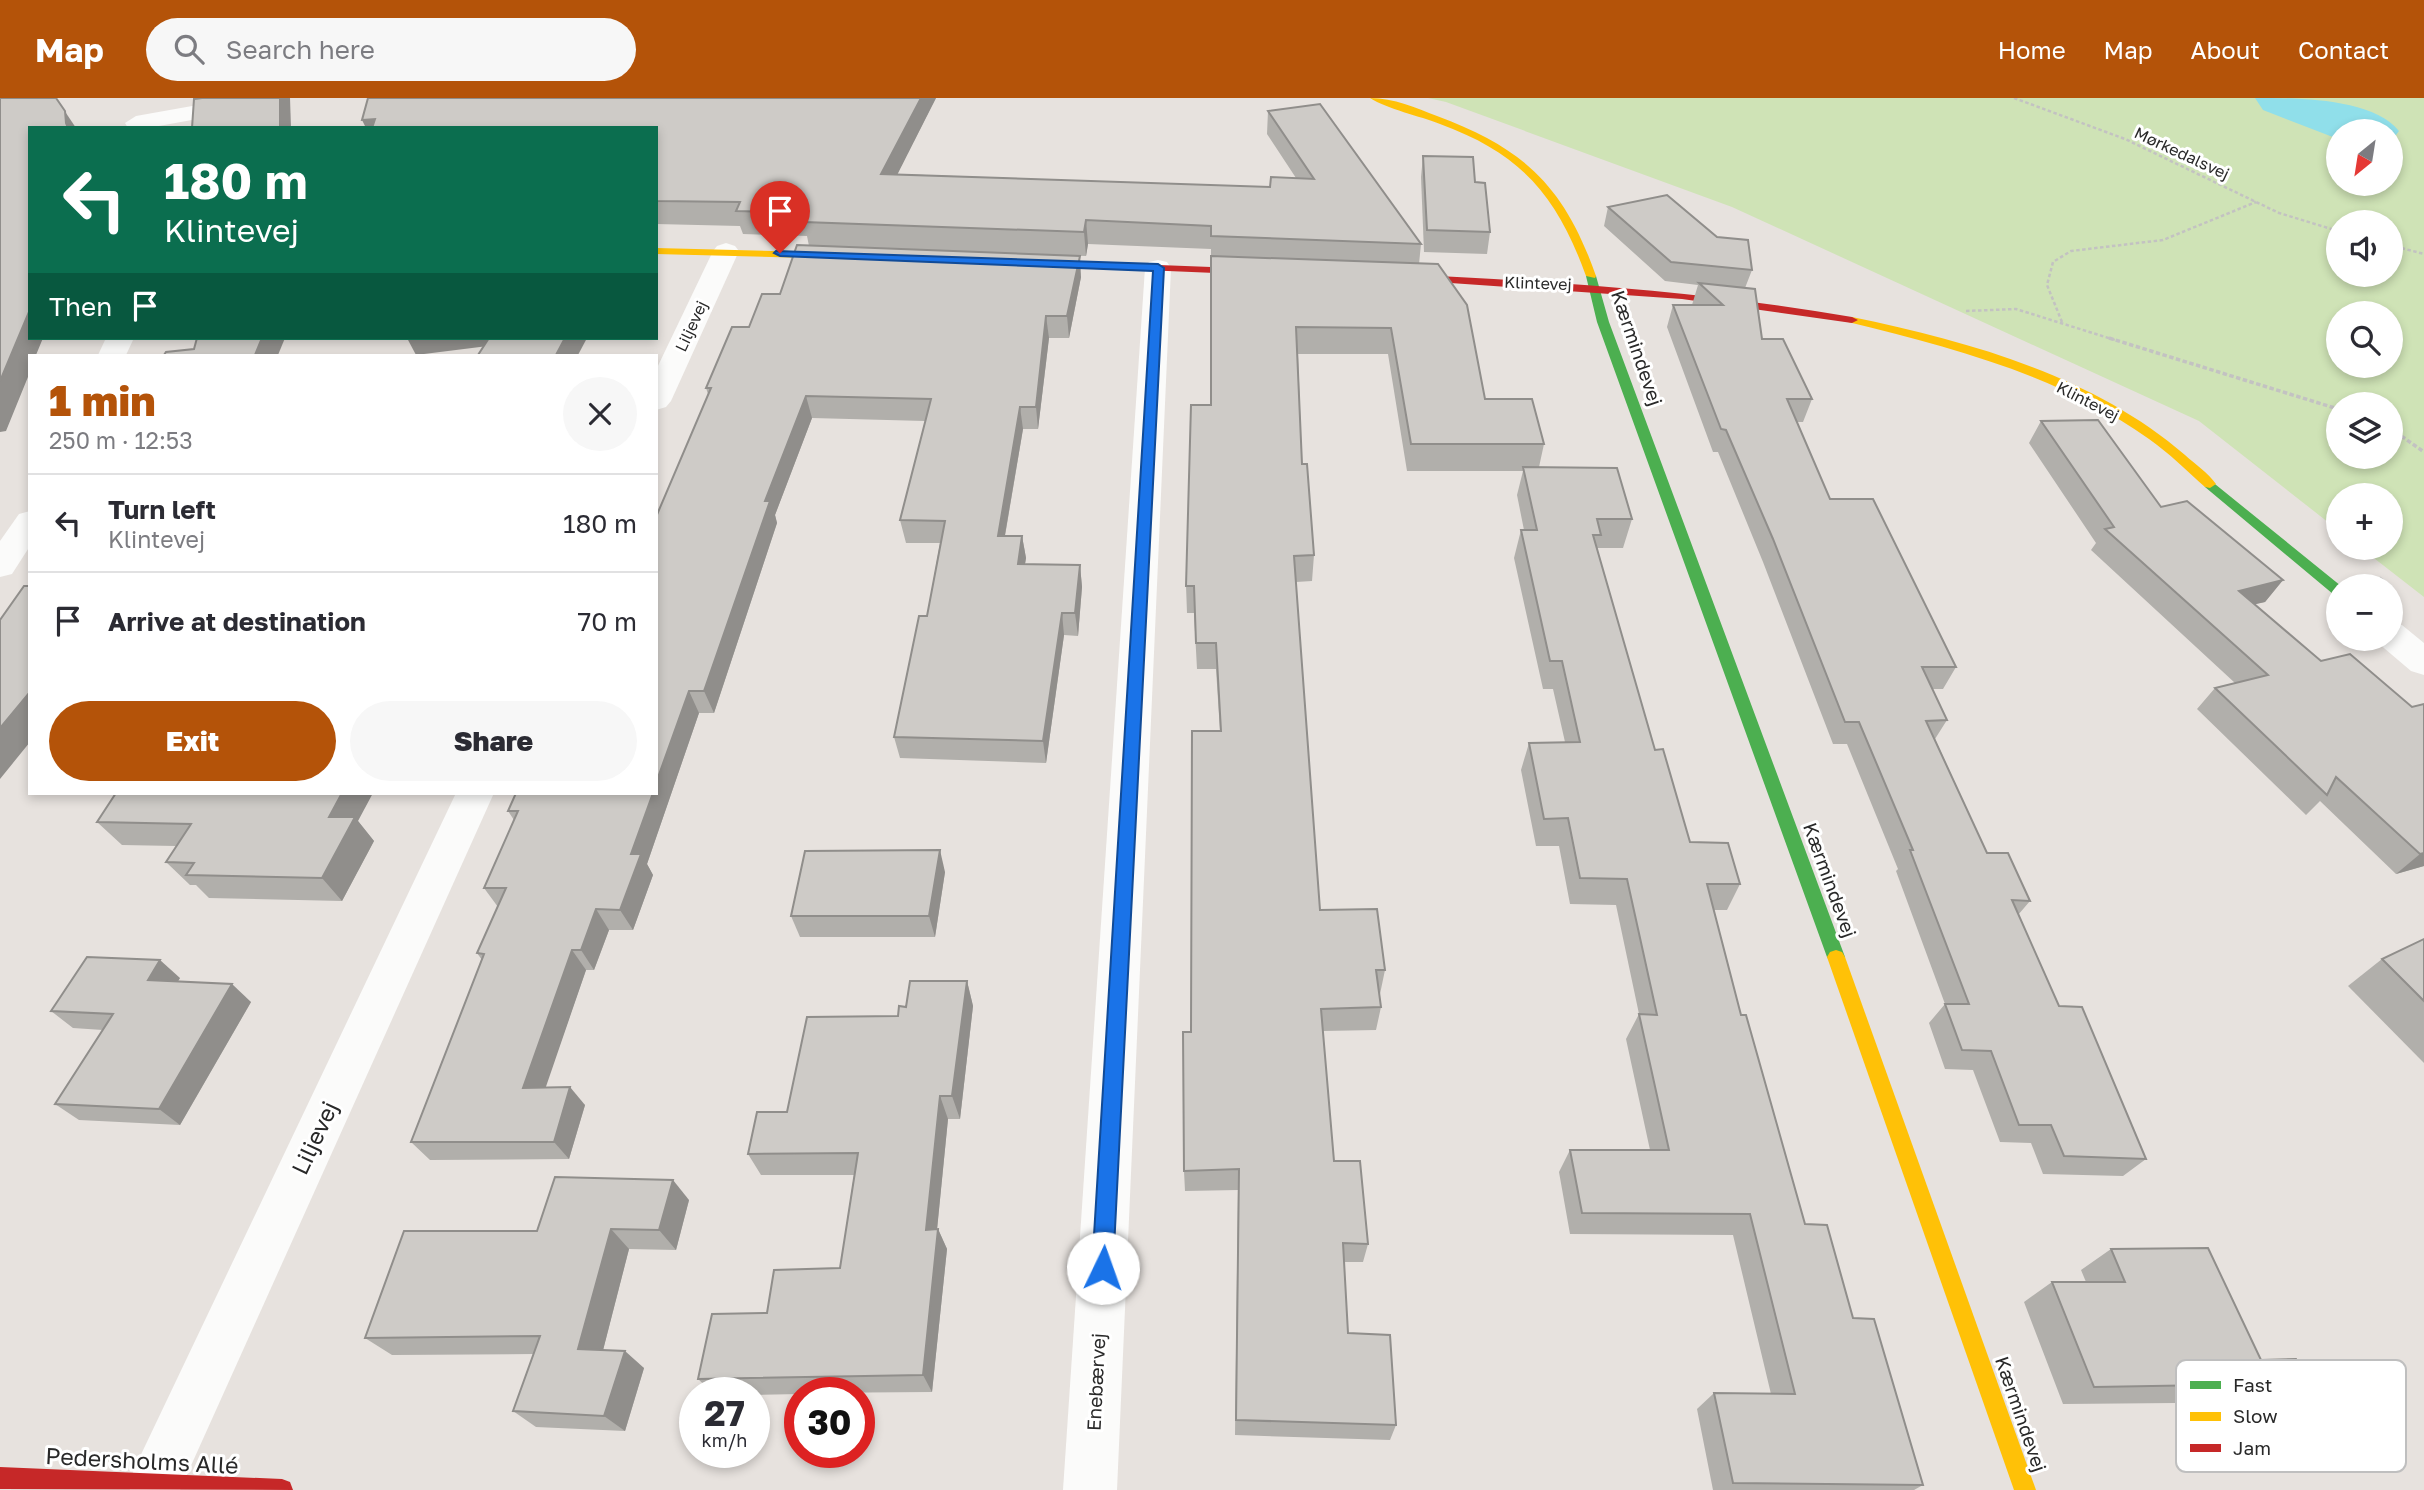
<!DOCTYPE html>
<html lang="en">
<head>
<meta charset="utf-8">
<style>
	body { margin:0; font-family:"Golos Text",sans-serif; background:#f7f7f7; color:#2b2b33; height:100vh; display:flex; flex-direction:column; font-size:26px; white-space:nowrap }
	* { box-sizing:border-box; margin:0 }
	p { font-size:23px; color:#7c7c81 }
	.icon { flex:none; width:38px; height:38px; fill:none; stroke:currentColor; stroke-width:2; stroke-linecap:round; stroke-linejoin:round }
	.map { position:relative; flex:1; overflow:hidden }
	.drawer { position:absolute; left:28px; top:256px; width:630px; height:441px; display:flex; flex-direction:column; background:#fff; border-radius:0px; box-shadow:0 4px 10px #0003 }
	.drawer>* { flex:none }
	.guide { position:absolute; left:28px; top:28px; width:630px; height:214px; border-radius:0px; box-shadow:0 4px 10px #0003; background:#0b6e4f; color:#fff; overflow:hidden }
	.needle { width:46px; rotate:210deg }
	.buttons { position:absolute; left:2326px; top:21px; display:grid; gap:14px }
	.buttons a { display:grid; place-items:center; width:77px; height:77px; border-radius:50%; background:#fff; box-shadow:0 4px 10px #0003; font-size:35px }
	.speed { position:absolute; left:679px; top:1279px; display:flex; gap:14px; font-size:35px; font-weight:700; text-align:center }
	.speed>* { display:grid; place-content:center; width:91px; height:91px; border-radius:50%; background:#fff; box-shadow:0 4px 10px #0003; line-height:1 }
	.speed small { font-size:18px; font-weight:400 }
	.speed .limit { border:10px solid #d22; background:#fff; color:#111 }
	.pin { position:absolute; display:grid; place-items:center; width:60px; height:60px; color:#fff; margin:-72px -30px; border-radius:50% 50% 50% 0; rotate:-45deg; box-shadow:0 0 7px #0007 }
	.pin .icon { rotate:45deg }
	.me { position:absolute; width:77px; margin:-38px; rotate:3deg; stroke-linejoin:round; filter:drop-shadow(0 0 5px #0008) }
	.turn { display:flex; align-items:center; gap:24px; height:147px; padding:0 21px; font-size:32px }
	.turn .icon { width:91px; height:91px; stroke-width:2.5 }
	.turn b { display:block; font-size:49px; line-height:60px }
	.then { display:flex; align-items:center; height:66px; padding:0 21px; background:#0003; gap:14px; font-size:26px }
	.round { display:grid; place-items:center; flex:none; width:74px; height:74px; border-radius:37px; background:#f7f7f7 }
	.overview { display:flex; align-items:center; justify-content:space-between; height:119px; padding:0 21px }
	h1 { font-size:42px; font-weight:800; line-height:52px; color:#b45309 }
	.primary-button { display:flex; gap:14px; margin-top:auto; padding:14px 21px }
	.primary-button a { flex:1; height:80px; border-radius:42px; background:#b45309; color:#fff; font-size:28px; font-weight:800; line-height:80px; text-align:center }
	.primary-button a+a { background:#f7f7f7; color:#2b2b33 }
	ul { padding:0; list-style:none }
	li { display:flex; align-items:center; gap:21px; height:98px; padding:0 21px; border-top:2px solid #e1e1e2 }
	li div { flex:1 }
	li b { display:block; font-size:26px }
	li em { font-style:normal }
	header { display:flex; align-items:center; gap:42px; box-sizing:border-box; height:98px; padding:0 35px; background:#b45309; color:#fff }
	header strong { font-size:33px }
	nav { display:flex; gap:38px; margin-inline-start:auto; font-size:24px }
	.search { width:490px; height:63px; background:#f7f7f7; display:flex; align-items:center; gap:18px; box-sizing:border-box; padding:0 24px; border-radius:38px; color:#7c7c81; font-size:26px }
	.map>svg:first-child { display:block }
	.green { fill:#cfe3b6; fill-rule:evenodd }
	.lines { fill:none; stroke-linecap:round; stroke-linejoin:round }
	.river { fill:#90dfea; fill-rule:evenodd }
	.path-far1 { stroke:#c3c2c2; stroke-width:2.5; stroke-dasharray:3.5 2.5; stroke-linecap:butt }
	.path { stroke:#c3c2c2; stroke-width:3.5; stroke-dasharray:4.5 2.5; stroke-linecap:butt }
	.street { fill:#fbfbfa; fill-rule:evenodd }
	.fast { fill:#4caf50; fill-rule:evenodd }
	.slow { fill:#ffc107; fill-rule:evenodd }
	.jam { fill:#c62828; fill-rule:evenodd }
	.wall { fill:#b1afab }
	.shaded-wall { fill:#908e8b }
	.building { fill:#cecbc7; stroke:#908e8b; stroke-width:2 }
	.route { fill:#1a73e8; stroke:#114b97; stroke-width:2 }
	.labels { text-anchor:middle; stroke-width:6; stroke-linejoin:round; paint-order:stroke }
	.far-street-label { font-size:16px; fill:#292929; stroke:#fff }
	.street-label { font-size:19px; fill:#292929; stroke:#fff }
	.near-street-label { font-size:23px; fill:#292929; stroke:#fff }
	.key { fill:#fff; stroke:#bfbfbf; stroke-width:2 }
	.key-label { font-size:19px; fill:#292929 }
</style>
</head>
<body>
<header>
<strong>Map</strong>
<div class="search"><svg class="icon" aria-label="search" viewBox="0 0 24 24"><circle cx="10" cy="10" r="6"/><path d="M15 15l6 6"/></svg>Search here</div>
<nav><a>Home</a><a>Map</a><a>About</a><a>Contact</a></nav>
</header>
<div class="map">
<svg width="2424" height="1392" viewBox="0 0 2424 1392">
	<rect width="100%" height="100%" fill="#e7e2de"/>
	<!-- green -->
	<path class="green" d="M1428,0h996v499l-63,-49h29v-53h-52v35l-139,-109 -467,-214 -286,-105zM2338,33h52v53h-52zM2390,124v53h-52v-53zM2390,215v53h-52v-53zM2338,306h52v53h-52z"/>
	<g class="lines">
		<!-- river -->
		<path class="river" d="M2255,0c43,0 117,0 144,33l-9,12v-12h-52v8l-75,-29z"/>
		<!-- path-far1 -->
		<g class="path-far1">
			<polyline points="2014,0 2125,41 2279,115 2338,133"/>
			<polyline points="2390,147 2424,156"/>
			<polyline points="1966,213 2016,211 2115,242"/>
			<polyline points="2062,224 2047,187 2053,164 2071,153 2163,142 2256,104"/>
		</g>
		<!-- path -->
		<g class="path">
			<polyline points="2109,240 2338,311"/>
			<polyline points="2390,330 2424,354"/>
			<polyline points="2379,480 2390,488"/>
		</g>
		<!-- street -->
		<g class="street">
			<polygon points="237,0 285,0 274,7 148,30 128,30 125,25 136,18"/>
			<polygon points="726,145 735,148 739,153 671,303 666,309 656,312 656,272 713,153 717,148"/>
			<polygon points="1158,162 1167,164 1171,170 1117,1392 1063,1392 1145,170 1149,164"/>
			<polygon points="106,240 134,240 126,257 98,257"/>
			<polygon points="30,413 30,448 12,476 0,479 0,443 19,416"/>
			<polygon points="2390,524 2402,527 2424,545 2424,577 2411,573 2378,545 2375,541 2390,541"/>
			<polygon points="456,695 494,695 180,1392 130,1392 128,1386 136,1367"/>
		</g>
		<!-- fast -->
		<g class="fast">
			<polygon points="1591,175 1596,178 1609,224 1845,859 1842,864 1836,866 1830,864 1827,859 1597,224 1586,178"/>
			<polygon points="2210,382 2341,488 2338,488 2338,498 2333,496 2205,389 2204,386"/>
		</g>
		<!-- slow -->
		<g class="slow">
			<path d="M1370,0c24,0 46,10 67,18 89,33 128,72 159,160l-1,2 -9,-2c-29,-80 -64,-122 -146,-152 -20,-8 -53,-15 -70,-26z"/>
			<polygon points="656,150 847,155 852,158 847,161 656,156"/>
			<path d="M1852,219c116,24 242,59 333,138 10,9 23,18 31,29l-6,4 -5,-1c-18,-16 -36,-34 -56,-48 -90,-64 -196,-91 -301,-117v-4z"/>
			<polygon points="1836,852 1842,854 1845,859 2036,1392 2014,1392 1827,859 1830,854"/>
		</g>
		<!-- jam -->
		<g class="jam">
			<polygon points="1029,162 1263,171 1268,174 1263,177 1025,167 1024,165"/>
			<path d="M1397,176c153,7 304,17 455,43l6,3 -6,3 -170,-24 -289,-20 -1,-2z"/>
			<polygon points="0,1369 282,1381 290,1384 293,1392 0,1391"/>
		</g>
	</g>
	<!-- wall -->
	<g class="wall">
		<polygon points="936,0 897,76 1270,89 1296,80 1267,36 1268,13 1421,146 1419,166 1485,301 1544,346 1539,369 1632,421 1623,450 1597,450 1655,652 1690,744 1740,786 1727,812 1714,812 1741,917 1805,1126 1853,1220 1923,1387 1914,1392 1713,1392 1697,1311 1714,1295 1771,1296 1733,1137 1570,1136 1559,1074 1570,1052 1650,1052 1626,941 1639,916 1616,807 1570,806 1559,748 1536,748 1521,672 1529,645 1565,644 1553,591 1543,591 1514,460 1521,432 1524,432 1517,397 1523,373 1407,373 1388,256 1298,256 1302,366 1314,457 1312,483 1296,484 1320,812 1385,872 1380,896 1379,896 1381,909 1376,932 1323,933 1334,1063 1368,1146 1363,1164 1344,1164 1348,1235 1396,1327 1390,1342 1235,1337 1238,1092 1185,1093 1184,1073 1191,934 1220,633 1216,571 1197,571 1194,515 1187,515 1186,488 1211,307 1211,151 1088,146 1086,158 809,148 807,138 743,136 740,128 656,126 656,30"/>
		<polygon points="1423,58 1475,84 1490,134 1487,156 1424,154 1421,79"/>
		<polygon points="1608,109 1752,172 1745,190 1762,241 1812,301 1803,324 1797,324 1830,401 1956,569 1943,591 1932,591 1947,622 1935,641 1987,755 2030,803 2018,817 2059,908 2146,1061 2123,1078 2043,1076 2031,1045 2000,1044 1973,972 1945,971 1929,925 1945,906 1896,773 1898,771 1847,646 1833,646 1763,464 1718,354 1713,354 1667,229 1673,207 1692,207 1698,187 1665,183 1604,128"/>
		<polygon points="1081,179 1069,240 1049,240 1038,331 1023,331 1005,438 1022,438 1026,460 1025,466 1080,467 1082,489 1078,538 1064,537 1046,665 900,660 894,639 927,518 940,445 906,445 900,422 925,323 812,320 775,417 777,425 714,615 699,615 647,766 653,777 633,832 609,832 594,872 586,872 545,989 585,1007 569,1061 430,1062 411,1044 482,862 477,855 498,809 484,790 514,722 508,713 656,695 708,296 706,290 749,229 780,196"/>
		<polygon points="2041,323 2161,409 2283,482 2265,504 2254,506 2321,563 2350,556 2424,768 2396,776 2320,703 2306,717 2197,611 2215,590 2235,585 2091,452 2096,445 2029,345"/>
		<polygon points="358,723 374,743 342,803 209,800 196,787 190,787 166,764 176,748 122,747 97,724"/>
		<polygon points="945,774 935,839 800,839 791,818"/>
		<polygon points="2424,841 2424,965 2348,888 2382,861"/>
		<polygon points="180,880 178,883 251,904 180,1027 79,1022 55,1006 103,932 73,930 51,913"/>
		<polygon points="967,883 973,908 960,1021 948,1021 937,1131 938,1131 947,1151 932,1294 800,1295 800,1296 754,1297 754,1295 713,1295 698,1281 767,1215 840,1170 854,1077 761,1077 748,1056 787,1014 898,918 906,909"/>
		<polygon points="689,1102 676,1152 629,1151 603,1252 644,1270 625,1333 536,1329 513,1313 534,1256 392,1257 365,1240 537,1133"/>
		<polygon points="2111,1151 2261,1262 2327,1323 2287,1339 2189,1340 2175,1305 2063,1306 2024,1204 2052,1184 2086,1184 2081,1172"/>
	</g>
	<!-- shaded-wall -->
	<g class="shaded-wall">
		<polygon points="56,0 76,30 68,30"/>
		<polygon points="280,0 290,0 291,30 280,30"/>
		<polygon points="921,0 936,0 886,99 881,76"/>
		<polygon points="375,21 379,30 366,30 362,22"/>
		<polygon points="1086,122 1088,146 1086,158 1084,134"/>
		<polygon points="1080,158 1081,179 1069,240 1067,218"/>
		<polygon points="30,207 30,240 43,240 36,257 30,257 30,274 6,333 0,334 0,283"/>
		<polygon points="1046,218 1049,240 1038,331 1036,309"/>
		<polygon points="262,240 285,240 278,257 255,257"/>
		<polygon points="407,240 509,240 511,245 416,257"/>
		<polygon points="565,240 587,240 578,257 556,257"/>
		<polygon points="806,298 812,320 775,417 777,425 714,615 704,593 765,403"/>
		<polygon points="1020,309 1023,331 1001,460 998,438"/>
		<polygon points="1022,438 1026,460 1021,489 1018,466"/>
		<polygon points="1080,467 1082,489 1078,538 1075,515"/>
		<polygon points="2283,482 2265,504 2222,514 2239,493"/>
		<polygon points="1062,515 1064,537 1046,665 1043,643"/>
		<polygon points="689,593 699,615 647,766 653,777 633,832 620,812 631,756 653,695 656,695 656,685"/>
		<polygon points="30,594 30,644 0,681 0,630"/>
		<polygon points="342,695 373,695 358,723 374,743 342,803 322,780 329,719"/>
		<polygon points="940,752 945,774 935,839 929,818"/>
		<polygon points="2424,755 2424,768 2396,776 2420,756"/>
		<polygon points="596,811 609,832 594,872 581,852"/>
		<polygon points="572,852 586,872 539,1009 523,990"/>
		<polygon points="160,862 180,880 168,899 148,882"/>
		<polygon points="967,883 973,908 960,1021 952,998"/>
		<polygon points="232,886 251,904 180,1027 159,1011"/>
		<polygon points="570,989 585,1007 569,1061 554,1044"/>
		<polygon points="940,998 948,1021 935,1152 926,1132"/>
		<polygon points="673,1082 689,1102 676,1152 659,1132"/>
		<polygon points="611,1131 629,1151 599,1268 578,1251"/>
		<polygon points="938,1131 947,1151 932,1294 923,1277"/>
		<polygon points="625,1253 644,1270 625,1333 604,1318"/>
	</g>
	<!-- building -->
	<g class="building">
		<polygon points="0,0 56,0 65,13 66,25 68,30 30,30 30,207 29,214 0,283"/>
		<polygon points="202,0 280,0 280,30 192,30 194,1"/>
		<polygon points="368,0 921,0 881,76 1270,89 1271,79 1314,81 1268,13 1320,6 1421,146 1211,138 1211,128 1086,122 1084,134 804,124 807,115 736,113 740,104 656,103 656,30 372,30 375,21 362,22"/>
		<polygon points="1423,58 1473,59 1475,84 1485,85 1490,134 1427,132"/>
		<polygon points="1667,97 1717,139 1748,142 1752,172 1671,164 1608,109"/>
		<polygon points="797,147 1080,158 1067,218 1046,218 1036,309 1020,309 998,438 1022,438 1018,466 1080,467 1075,515 1062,515 1043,643 894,639 919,518 927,518 945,423 900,422 931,301 806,298 765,403 770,403 704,593 689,593 656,685 656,419 711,290 706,290 732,229 749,229 762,196 780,196"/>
		<polygon points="1211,158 1438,166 1467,207 1485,301 1532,301 1544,346 1411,346 1391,230 1296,229 1302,366 1307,366 1314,457 1294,458 1320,812 1377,811 1385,872 1376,872 1381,909 1321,911 1334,1063 1360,1063 1368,1146 1343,1145 1348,1235 1390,1237 1396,1327 1236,1322 1239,1071 1184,1073 1183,934 1191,934 1192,633 1221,633 1216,545 1196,545 1194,488 1186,488 1191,307 1211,307"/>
		<polygon points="1699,185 1755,191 1762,241 1783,241 1812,301 1787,301 1830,401 1873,401 1956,569 1922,569 1947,622 1926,623 1987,755 2008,755 2030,803 2012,802 2059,908 2082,909 2146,1061 2064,1058 2051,1027 2019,1027 1991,953 1962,952 1945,906 1969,906 1910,752 1913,752 1859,624 1845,624 1773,441 1726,332 1721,331 1673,207 1723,207"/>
		<polygon points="197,240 262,240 255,257 164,257 166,254 194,251"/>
		<polygon points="489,240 565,240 556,257 478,257"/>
		<polygon points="2098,322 2161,409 2187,403 2283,482 2239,493 2321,563 2350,556 2412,609 2424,606 2424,755 2420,756 2336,679 2327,697 2215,590 2268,577 2105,431 2114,429 2041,323"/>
		<polygon points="1523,369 1617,370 1632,421 1597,421 1601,437 1593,437 1655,652 1663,651 1690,744 1728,745 1740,786 1707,786 1741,917 1746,917 1805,1126 1827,1127 1853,1220 1874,1221 1923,1387 1733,1385 1714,1295 1795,1296 1750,1116 1582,1115 1570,1052 1669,1052 1639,916 1657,917 1627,781 1580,780 1568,720 1544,721 1529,645 1580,644 1562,563 1550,563 1521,432 1537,432"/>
		<polygon points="24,488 30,488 30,594 0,630 0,522"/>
		<polygon points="116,695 342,695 329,719 355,719 322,780 186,777 194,765 166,764 191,726 97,724"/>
		<polygon points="516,695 653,695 631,756 641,756 620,812 596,811 581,852 572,852 523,990 570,989 554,1044 411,1044 484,856 477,855 506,790 484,790 518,713 508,713"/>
		<polygon points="940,752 929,818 791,818 805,753"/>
		<polygon points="2424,841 2424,903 2382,861"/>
		<polygon points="87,859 160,862 148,882 232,886 159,1011 55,1006 113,916 51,913"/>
		<polygon points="910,883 967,883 952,998 940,998 926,1132 938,1131 923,1277 698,1281 712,1216 767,1215 774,1172 840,1170 858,1055 748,1056 757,1014 787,1014 807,919 898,918 899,908 906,909"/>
		<polygon points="555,1079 673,1082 659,1132 611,1131 578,1251 625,1253 604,1318 513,1313 540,1238 365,1240 404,1133 537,1133"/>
		<polygon points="2208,1150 2261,1262 2296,1261 2327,1323 2225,1323 2210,1287 2094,1289 2052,1184 2125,1184 2111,1151"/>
	</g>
	<!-- route -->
	<polygon class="route" points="776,153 1158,166 1164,170 1113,1170 1110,1177 1103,1180 1095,1177 1092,1170 1153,173 780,158 774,155"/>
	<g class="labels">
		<!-- far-street labels -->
		<g class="far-street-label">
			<text transform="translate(2182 55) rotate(25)" y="6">Mørkedalsvej</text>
			<text transform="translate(1538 185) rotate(2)" y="6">Klintevej</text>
			<text transform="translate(691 228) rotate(-65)" y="6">Liljevej</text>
			<text transform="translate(2088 303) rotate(27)" y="6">Klintevej</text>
		</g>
		<!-- street labels -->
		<g class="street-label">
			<text transform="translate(1637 250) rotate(71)" y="7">Kærmindevej</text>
			<text transform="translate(1830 782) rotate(70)" y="7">Kærmindevej</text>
			<text transform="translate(1096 1284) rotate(-87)" y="7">Enebærvej</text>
			<text transform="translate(2021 1316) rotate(71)" y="7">Kærmindevej</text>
		</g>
		<!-- near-street labels -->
		<g class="near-street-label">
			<text transform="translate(315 1040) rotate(-65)" y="8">Liljevej</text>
			<text transform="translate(142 1363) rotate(3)" y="8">Pedersholms Allé</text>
		</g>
	</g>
	<!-- legend -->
	<rect x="2176" y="1262" width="230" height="112" rx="10" class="key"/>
	<rect x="2190" y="1283" width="31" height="8" fill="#4caf50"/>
	<rect x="2190" y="1314" width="31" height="9" fill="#ffc107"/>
	<rect x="2190" y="1346" width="31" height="8" fill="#c62828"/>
	<g class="key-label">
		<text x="2233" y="1294">Fast</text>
		<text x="2233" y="1325">Slow</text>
		<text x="2233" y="1357">Jam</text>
	</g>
</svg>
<div class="buttons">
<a><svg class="needle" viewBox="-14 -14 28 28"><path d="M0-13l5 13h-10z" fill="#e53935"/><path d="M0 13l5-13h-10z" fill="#7c7c81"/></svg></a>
<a><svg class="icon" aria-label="sound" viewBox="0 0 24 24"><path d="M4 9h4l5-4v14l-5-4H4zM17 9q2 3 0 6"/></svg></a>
<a><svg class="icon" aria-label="search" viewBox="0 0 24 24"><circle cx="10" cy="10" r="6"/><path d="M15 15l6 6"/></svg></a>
<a><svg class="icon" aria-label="layers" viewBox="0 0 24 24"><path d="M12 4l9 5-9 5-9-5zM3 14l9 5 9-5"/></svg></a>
<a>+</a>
<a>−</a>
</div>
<div class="speed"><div>27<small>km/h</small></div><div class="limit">30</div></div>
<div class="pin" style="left:780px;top:155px;background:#d93025"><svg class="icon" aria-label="arrive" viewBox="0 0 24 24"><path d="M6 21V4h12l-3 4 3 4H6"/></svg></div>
<svg class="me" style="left:1103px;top:1170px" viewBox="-20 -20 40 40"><circle r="19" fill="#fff"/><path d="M0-13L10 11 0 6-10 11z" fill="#1a73e8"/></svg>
<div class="guide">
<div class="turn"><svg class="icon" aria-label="left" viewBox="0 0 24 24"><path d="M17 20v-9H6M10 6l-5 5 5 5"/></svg><div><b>180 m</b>Klintevej</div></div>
<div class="then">Then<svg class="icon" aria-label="arrive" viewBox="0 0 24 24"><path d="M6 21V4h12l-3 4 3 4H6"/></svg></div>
</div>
<section class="drawer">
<div class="overview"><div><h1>1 min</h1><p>250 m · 12:53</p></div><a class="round"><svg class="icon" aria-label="close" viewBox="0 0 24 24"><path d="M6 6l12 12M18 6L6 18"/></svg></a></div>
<ul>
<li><svg class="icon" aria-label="left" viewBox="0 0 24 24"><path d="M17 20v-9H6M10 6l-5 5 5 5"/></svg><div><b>Turn left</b><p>Klintevej</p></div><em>180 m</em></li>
<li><svg class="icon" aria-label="arrive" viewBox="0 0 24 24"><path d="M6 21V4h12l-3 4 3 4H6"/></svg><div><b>Arrive at destination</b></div><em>70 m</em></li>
</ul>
<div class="primary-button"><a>Exit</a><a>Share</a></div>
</section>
</div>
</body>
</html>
